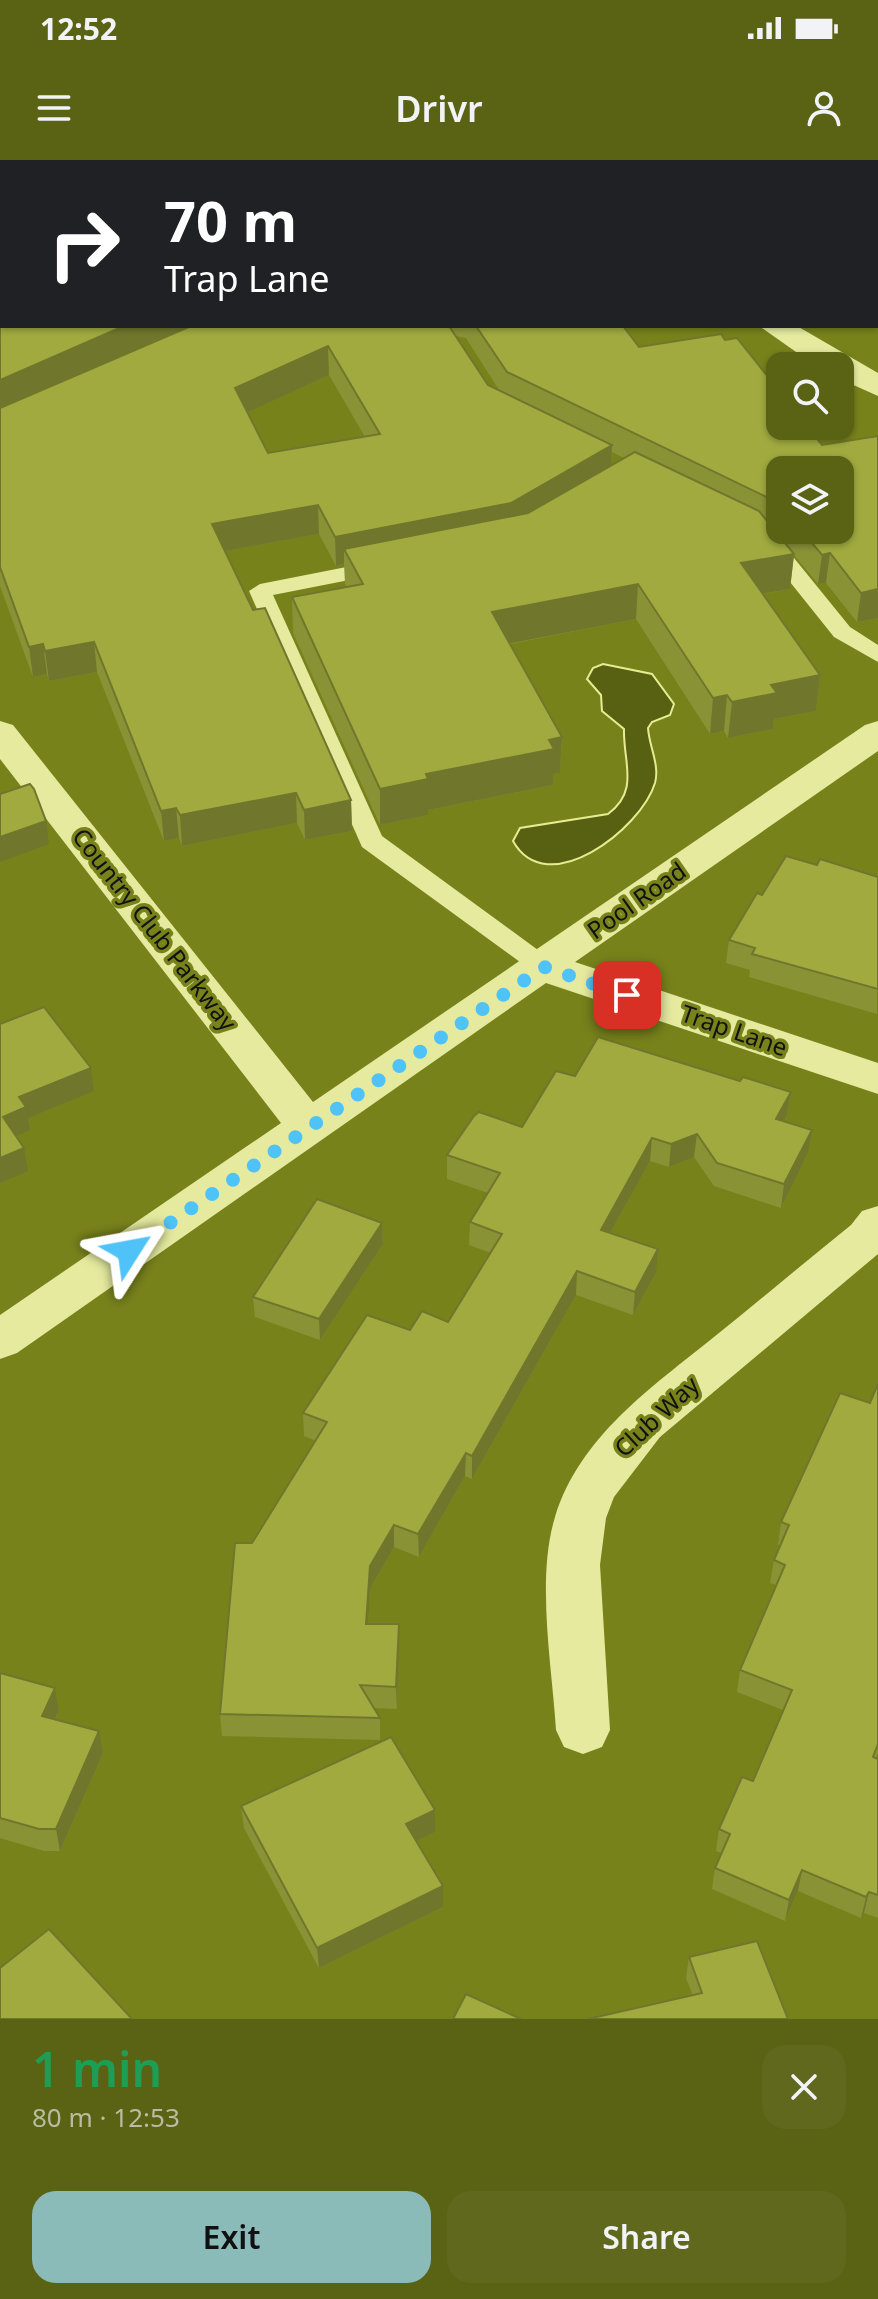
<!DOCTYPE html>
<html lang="en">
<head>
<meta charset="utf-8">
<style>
	body { margin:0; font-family:"Noto Sans",sans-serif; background:#60681d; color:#f1f3f6; height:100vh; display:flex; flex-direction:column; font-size:30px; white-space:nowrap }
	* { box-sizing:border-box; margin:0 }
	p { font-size:26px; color:#b8bca0 }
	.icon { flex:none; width:44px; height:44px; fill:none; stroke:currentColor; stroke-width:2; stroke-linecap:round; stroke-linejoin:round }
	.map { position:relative; height:1859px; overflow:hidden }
	.sheet { display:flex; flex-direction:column; background:#5a6214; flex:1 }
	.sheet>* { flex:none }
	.banner { position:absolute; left:0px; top:0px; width:878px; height:168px; box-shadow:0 2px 6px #0004; background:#202124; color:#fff; overflow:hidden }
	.buttons { position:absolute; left:766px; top:192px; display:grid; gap:16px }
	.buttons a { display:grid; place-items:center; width:88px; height:88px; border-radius:16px; background:#5a6214; box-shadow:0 2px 6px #0004; font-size:40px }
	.pin { position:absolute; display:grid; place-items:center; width:68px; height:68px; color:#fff; margin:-34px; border-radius:16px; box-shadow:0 4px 12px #0006 }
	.me { position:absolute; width:88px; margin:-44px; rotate:56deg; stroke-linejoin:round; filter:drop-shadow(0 0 6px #0008) }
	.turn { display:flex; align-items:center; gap:28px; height:168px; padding:0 32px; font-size:36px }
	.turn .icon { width:104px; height:104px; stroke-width:2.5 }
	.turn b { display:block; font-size:56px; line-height:68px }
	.round { display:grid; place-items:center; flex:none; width:84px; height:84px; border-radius:24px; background:#60681d }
	.summary { display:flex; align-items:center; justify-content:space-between; height:136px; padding:0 32px }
	h1 { font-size:48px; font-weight:600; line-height:60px; color:#1e9e55 }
	.action { display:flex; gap:16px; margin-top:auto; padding:16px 32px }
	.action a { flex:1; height:92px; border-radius:24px; background:#8bbbb9; color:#111; font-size:32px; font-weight:600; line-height:92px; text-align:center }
	.action a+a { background:#60681d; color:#f1f3f6 }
	.status { display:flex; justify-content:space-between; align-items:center; height:56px; padding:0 40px; background:#5a6214; direction:ltr }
	.status svg { height:22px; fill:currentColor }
	header { display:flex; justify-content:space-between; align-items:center; height:104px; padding:0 32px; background:#5a6214; font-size:36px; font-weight:600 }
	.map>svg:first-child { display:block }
	.water { fill:#586012; stroke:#e7ec92; stroke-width:2 }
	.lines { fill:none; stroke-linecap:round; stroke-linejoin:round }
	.service { fill:#e5ea9f; fill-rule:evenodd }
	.minor { fill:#e5ea9f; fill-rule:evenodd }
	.wall { fill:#8a9236; fill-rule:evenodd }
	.shaded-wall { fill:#70772c }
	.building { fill:#a0aa3f; stroke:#70772c; stroke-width:2; fill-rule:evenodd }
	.route { stroke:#4fc3f7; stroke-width:14; stroke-dasharray:0 25.2 }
	.labels { text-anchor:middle; stroke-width:7; stroke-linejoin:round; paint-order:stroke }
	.street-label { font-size:24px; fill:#111; stroke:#78821b }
</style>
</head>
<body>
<div class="status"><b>12:52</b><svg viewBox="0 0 49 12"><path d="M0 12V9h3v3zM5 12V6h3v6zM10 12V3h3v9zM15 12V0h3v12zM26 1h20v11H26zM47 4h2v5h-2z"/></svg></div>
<header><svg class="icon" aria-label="menu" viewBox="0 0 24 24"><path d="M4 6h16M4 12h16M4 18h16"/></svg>Drivr<svg class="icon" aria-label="person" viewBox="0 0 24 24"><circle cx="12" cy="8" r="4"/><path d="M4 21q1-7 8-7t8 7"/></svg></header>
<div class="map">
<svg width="878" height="1859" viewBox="0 0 878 1859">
	<rect width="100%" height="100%" fill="#78821b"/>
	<!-- water -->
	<path class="water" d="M603,504l49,10 22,30 -4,11 -18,7 -4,6c1,18 12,37 7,55 -14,46 -108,119 -142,58l7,-13 88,-14c32,-24 15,-51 16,-85l-22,-18 -1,-16 -14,-16 6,-11z"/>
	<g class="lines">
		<!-- service -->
		<g class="service">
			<polygon points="769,375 777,377 850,467 878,485 878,502 834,477 758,382"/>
			<polygon points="382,400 390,402 393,407 390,412 273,435 382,676 553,801 557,807 553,813 535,813 362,687 249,431 260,424"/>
		</g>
		<!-- minor -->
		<g class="minor">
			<polygon points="509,0 539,0 540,2 510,2"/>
			<polygon points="759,166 797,166 878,213 878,236 840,219 840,206 816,206"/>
			<polygon points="0,561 13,565 313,942 865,565 878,561 878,591 575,802 878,903 878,934 546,823 17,1193 0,1199 0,1155 281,963 0,599"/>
			<path d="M878,1046v48l-218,183 -46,60 -8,21 -6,47 10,165 -8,17 -19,7 -19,-7 -8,-17c-4,-64 -20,-151 -1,-213 25,-81 96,-129 159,-180 46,-37 91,-75 137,-112l11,-14z"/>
		</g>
	</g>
	<!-- wall -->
	<g class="wall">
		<path d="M5,0h473l3,2h-479v164h189l-23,10 23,-10h432l16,21 82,-13 4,6 12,-2 43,54v34h27l15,19 56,-9v182l-21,4 -31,-39 -8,1 -24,-29 -4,34 -27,5 57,81 -4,36 -42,8 -1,10 -45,9 -4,-7 -14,3 -74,-115 -126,25 52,93 -2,36 -7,1v11l-125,25v5l-48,10 -87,-192 -1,-36 55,-10 -2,-3 -1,-20 -8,2 -17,-32 -94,17 28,59 12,-2 86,192 1,31 -47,9 -8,-17 -115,23 -3,-8 -15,3 -67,-169 -48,9 -2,-7 -14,3 -33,-91v-424zM456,176l10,2 33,52 -11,-5zM329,215l36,62 -97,16 -21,-41zM612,292l12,6 -13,8zM780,310h60v60h-60z"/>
		<polygon points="817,705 878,717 877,854 749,817 750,810 726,803 729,780 762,735"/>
		<polygon points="575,916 740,921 791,932 787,955 784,961 808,993 781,1048 714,1026 694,997 669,1007 650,1001 610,1073 656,1113 633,1155 576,1135 472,1319 465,1316 419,1397 394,1387 370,1429 368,1464 399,1464 397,1549 374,1548 380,1558 380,1580 222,1576 220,1554 252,1383 316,1281 304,1276 303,1253 410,1170 448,1162 491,1093 469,1085 470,1062 488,1033 447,1019 447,995 522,967"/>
		<polygon points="382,1063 383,1084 320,1180 255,1157 253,1137"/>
		<polygon points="878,1224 878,1592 876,1598 878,1599 878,1758 864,1753 861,1758 798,1731 785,1761 712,1729 715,1708 721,1693 716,1691 719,1669 753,1621 783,1550 737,1532 740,1510 776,1425 770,1423 774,1400 780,1386 778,1385 781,1362 870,1243"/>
		<polygon points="0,1513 55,1528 59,1550 55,1559 103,1593 60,1691 44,1691 0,1678"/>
		<polygon points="241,1646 435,1650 435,1672 416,1680 443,1747 319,1808 244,1668"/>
		<polygon points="689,1797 788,1859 693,1836 686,1818"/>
	</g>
	<!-- shaded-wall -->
	<g class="shaded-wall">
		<polygon points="124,166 191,166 0,251 0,220"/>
		<polygon points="328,186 329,215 237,257 235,228"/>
		<polygon points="612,285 611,314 510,372 344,389 344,404 336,406 335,377"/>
		<polygon points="318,345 319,374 214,393 212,364"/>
		<polygon points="830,393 826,423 818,424 822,395"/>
		<polygon points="794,394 790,429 738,438 741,403"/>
		<polygon points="638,424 636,459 491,487 492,452"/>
		<polygon points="878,429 878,458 857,462 861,433"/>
		<polygon points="94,482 97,512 49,521 45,491"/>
		<polygon points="43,484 47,514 33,517 29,487"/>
		<polygon points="820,515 816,551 774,559 773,569 728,578 732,542 771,525"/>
		<polygon points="727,535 724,571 710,574 713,538"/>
		<polygon points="562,577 560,613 553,614 553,625 428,650 428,655 380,665 380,629 426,614"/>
		<polygon points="296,633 297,663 182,686 180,655"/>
		<polygon points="351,640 352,671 305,680 304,650"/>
		<polygon points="176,648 179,678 164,681 161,651"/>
		<polygon points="46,661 49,684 0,702 0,677"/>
		<polygon points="91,908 94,931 28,958 30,970 7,980 3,957 19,937"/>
		<polygon points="791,932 787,955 773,982 776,959"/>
		<polygon points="812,970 808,993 781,1048 784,1024"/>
		<polygon points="697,974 694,997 669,1007 671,984"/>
		<polygon points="652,978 650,1001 599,1093 601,1070"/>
		<polygon points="24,988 28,1011 0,1023 0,998"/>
		<polygon points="382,1063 383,1084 320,1180 319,1159"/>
		<polygon points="658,1089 656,1113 633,1155 635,1132"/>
		<polygon points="577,1111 576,1135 472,1319 472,1296"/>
		<polygon points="466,1293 465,1316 419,1397 418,1374"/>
		<polygon points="394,1365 394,1387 370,1429 367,1486 366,1464 370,1406"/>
		<polygon points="399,1464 399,1487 397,1549 396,1527"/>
		<polygon points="55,1528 59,1550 46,1578 42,1556"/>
		<polygon points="99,1571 103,1593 60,1691 56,1669"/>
		<polygon points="435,1650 435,1672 407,1685 406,1664"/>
		<polygon points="802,1710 798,1731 785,1761 789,1740"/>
		<polygon points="443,1726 443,1747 319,1808 317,1788"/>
		<polygon points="869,1732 864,1753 861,1758 866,1737"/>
	</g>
	<!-- building -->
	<g class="building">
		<polygon points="5,0 478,0 481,2 2,2 2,166 124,166 0,220 0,2"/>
		<path d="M191,166h258l39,59 124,60 -101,58 -176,34 -17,-32 -106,19 41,86 12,-2 86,192 -47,10 -8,-17 -116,22 -4,-7 -15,3 -67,-169 -49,9 -2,-7 -14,3 -29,-80v-159zM328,186l52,88 -112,19 -33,-65z"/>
		<polygon points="476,166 623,166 639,187 721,174 725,180 737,178 780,232 780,266 807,266 822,285 878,276 878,429 861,433 830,393 822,395 801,370 840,370 840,310 780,310 780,345 777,342 507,212"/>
		<polygon points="635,292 759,351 794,394 741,403 820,515 771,525 777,533 732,542 727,535 713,538 638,424 492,452 562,577 549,580 554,589 426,614 428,619 380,629 292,437 363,424 344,389 528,353"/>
		<polygon points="30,624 34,629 46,661 0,677 0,634"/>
		<polygon points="786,696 817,705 820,699 878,717 878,829 752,794 755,788 729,780 757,733 762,735"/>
		<polygon points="44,847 91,908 19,937 26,947 3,957 24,988 0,998 0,864"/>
		<polygon points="598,877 740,921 743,917 791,932 776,959 812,970 784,1024 717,1003 697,974 671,984 652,978 601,1070 658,1089 635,1132 577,1111 472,1296 466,1293 418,1374 394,1365 370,1406 366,1464 399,1464 396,1527 360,1525 380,1558 220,1554 235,1383 252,1383 327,1262 303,1253 367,1155 410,1170 422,1151 448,1162 502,1074 470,1062 500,1013 447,995 474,956 479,952 522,967 556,911 575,916"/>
		<polygon points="317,1039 382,1063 319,1159 253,1137"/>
		<polygon points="878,1224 878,1584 873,1597 878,1599 878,1735 869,1732 866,1737 802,1710 789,1740 715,1708 730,1674 719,1669 742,1617 753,1621 792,1530 740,1510 785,1405 774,1400 789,1365 781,1362 840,1233 870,1243"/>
		<polygon points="0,1513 55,1528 42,1556 99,1571 56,1669 39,1669 0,1658"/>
		<polygon points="391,1577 435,1650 406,1664 443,1726 317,1788 241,1646"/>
		<polygon points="49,1769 132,1859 0,1859 0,1808"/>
		<polygon points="757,1781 788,1859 588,1859 702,1833 689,1797"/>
		<polygon points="466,1834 521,1859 453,1859"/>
	</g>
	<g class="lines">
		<!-- route -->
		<polyline class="route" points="129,1091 544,807 627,835"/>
	</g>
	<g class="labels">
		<!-- street labels -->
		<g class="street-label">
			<text transform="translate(637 741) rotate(-35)" y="8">Pool Road</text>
			<text transform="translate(154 770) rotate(52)" y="8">Country Club Parkway</text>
			<text transform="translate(734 871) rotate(19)" y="8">Trap Lane</text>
			<text transform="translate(657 1257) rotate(-43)" y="8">Club Way</text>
		</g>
	</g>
</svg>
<div class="buttons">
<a><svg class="icon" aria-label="search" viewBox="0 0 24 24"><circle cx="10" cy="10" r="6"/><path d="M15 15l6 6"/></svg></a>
<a><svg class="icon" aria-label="layers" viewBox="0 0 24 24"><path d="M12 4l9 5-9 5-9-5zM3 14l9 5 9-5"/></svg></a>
</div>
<div class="pin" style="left:627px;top:835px;background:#d93025"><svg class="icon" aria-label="arrive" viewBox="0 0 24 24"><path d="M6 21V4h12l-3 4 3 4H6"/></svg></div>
<svg class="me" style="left:129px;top:1091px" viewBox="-20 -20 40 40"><path d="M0-17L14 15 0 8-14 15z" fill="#4fc3f7" stroke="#fff" stroke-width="4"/></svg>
<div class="banner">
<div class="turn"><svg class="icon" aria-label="right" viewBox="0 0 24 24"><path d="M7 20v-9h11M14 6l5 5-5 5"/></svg><div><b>70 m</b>Trap Lane</div></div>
</div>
</div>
<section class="sheet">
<div class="summary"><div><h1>1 min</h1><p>80 m · 12:53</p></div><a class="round"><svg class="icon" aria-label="close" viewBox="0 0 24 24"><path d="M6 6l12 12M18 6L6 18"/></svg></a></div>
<div class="action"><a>Exit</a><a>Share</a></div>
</section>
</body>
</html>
